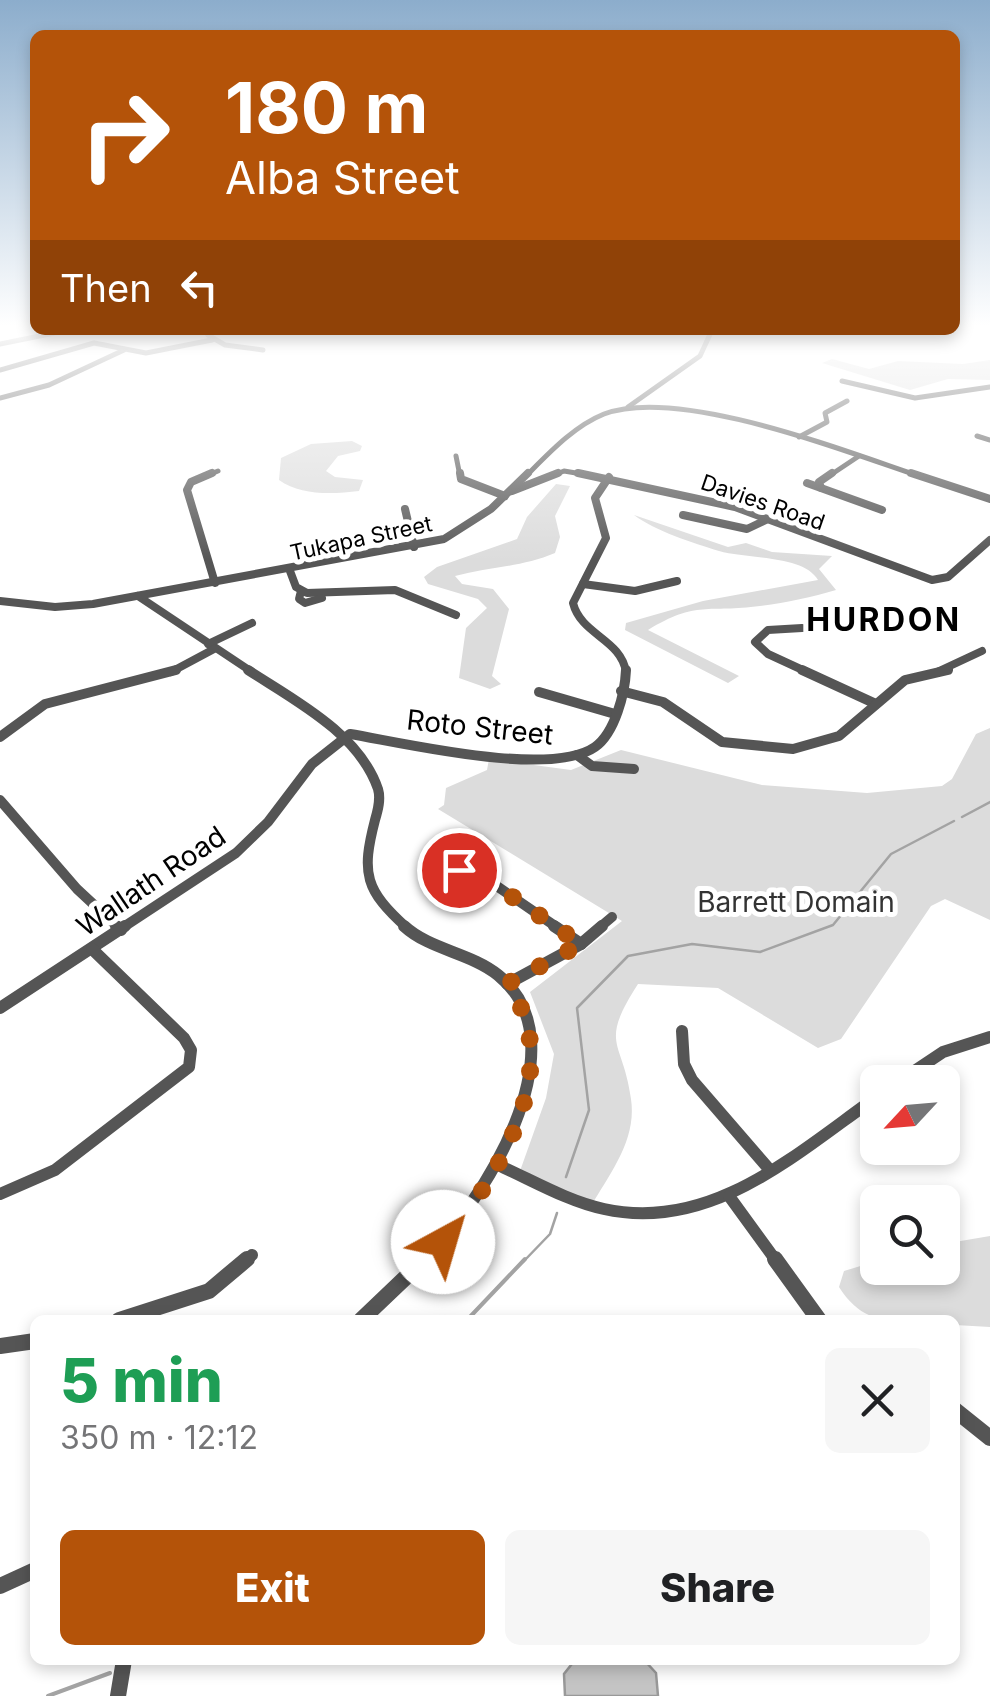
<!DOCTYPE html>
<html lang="en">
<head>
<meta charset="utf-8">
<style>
	body { margin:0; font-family:Inter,sans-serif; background:#f6f6f6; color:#202124; height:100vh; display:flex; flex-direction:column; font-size:38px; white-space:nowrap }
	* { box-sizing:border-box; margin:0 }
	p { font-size:32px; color:#757577 }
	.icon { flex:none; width:55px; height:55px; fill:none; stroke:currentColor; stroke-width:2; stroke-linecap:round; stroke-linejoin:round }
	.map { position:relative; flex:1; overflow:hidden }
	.side { position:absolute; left:30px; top:1315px; width:930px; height:350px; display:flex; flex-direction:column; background:#fff; border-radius:15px; box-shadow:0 5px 15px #0003 }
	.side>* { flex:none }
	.top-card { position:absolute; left:30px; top:30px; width:930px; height:305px; border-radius:15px; box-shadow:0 5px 15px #0003; background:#b45309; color:#fff; overflow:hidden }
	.needle { width:65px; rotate:244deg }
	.buttons { position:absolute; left:860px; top:1065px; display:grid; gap:20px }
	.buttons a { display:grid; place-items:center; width:100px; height:100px; border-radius:15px; background:#fff; box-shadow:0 5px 15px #0003; font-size:50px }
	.pin { position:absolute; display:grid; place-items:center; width:85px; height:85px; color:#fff; margin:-42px; border:5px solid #fff; border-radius:50%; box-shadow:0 2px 10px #0007 }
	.me { position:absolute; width:110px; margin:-55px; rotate:39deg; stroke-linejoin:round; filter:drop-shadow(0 0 8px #0008) }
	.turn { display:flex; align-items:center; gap:35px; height:210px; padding:0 30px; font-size:45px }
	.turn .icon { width:130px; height:130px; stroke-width:2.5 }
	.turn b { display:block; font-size:70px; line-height:85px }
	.then { display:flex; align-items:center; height:95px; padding:0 30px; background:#0003; gap:20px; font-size:38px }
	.round { display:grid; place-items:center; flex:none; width:105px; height:105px; border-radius:15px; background:#f6f6f6 }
	.head { display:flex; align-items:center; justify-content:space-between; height:170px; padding:0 30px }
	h1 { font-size:60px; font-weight:800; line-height:75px; color:#1e9e55 }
	.action { display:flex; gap:20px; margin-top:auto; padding:20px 30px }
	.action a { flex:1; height:115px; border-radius:15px; background:#b45309; color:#fff; font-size:40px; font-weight:800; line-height:115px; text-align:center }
	.action a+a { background:#f6f6f6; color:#202124 }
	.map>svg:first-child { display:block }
	.green { fill:#dcdcdc }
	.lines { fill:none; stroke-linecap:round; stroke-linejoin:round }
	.stream-far1 { stroke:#a3a3a3; stroke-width:2.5 }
	.stream { stroke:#a3a3a3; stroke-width:4 }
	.building { fill:#c4c4c4; stroke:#999; stroke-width:2.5 }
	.minor-far4 { stroke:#555; stroke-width:5 }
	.minor-far3 { stroke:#555; stroke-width:8 }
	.minor-far2 { stroke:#555; stroke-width:10 }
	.minor-far1 { stroke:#555; stroke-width:12 }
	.minor { stroke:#555; stroke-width:16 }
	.route { stroke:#b45309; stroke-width:18; stroke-dasharray:0 32.4 }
	.labels { text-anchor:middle; stroke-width:10; stroke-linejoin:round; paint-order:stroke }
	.far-street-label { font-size:22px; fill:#000; stroke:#fff }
	.street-label { font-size:28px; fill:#000; stroke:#fff }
	.park-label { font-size:28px; fill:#333; stroke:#fff }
	.far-district-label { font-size:32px; font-weight:bold; letter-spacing:2.5px; fill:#000; stroke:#fff }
</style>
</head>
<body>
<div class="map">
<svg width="990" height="1696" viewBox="0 0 990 1696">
	<rect width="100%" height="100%" fill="#fff"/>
	<!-- green -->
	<g class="green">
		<polygon points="832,359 869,369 898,361 963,364 990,360 990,380 948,379 910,390 822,363"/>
		<path d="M352,441l10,5 -2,5 -22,5 -12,15 9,6 28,3 -4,11c-26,3 -58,5 -80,-11l2,-22 30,-14z"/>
		<path d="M556,484l14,2 -15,30 5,21 -5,16c-33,14 -66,14 -100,23l7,8 31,5 16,20 -17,67 9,8 -11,5 -31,-11 7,-50 21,-20 -9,-9 -50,-15 -4,-7 13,-10 80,-28 10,-22z"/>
		<path d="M634,515l94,32 18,-4 26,9 60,4 -13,13 17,21c-24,7 -51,13 -76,16 -52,7 -63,-6 -112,24l91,46 -11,7 -103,-53 1,-7 77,-22 115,-21c-14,-25 -71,-21 -99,-29 -26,-8 -64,-20 -85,-36z"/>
		<path d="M990,728v192l-45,-21 -14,7 -90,133 -23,9 -100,-60 -80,-4c-40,62 -15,55 -7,115 6,41 -21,74 -40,107l-71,-35 26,-73 8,-44 -24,-62 92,-71 -184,-112 6,-4 2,-17 41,-18 2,-11 82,11 50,-20 141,35 105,8 75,-7 10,-7 24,-45z"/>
		<path d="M990,1236v91l-35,-2v-5c-50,0 -87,13 -116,-33l5,-16 33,-10 1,7h64l1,-24z"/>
	</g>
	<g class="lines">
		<!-- stream-far1 -->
		<g class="stream-far1">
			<polyline points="962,817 990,802"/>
			<polyline points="566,1177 589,1110 577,1008 628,956 692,944 760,952 833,925 891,854 954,821"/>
			<polyline points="523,1262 550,1234 557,1213"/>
		</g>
		<!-- stream -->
		<g class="stream">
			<polyline points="467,1320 525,1259"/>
			<polyline points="141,1662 148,1660"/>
			<polyline points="48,1696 110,1673"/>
		</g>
	</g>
	<!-- building -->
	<polygon class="building" points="575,1660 644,1660 656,1673 658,1696 565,1696 564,1674"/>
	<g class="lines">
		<!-- minor-far4 -->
		<g class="minor-far4">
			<polyline points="208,335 225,345 263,350"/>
			<polyline points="0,344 64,331"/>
			<polyline points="0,370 94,343 146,353 212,340"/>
			<polyline points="842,381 915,398 990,387"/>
			<polyline points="0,398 49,385 124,350"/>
			<polyline points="628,407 700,356 712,330"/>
			<polyline points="977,436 990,440"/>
			<polyline points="799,437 827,422 825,413 847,401"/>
			<polyline points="456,456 460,476"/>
			<polyline points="206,476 218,471"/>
			<path d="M526,476c23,-23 48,-50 78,-62 74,-28 240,37 315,62"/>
			<polyline points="552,476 564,471 594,476"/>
			<polyline points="829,476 859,456"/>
		</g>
		<!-- minor-far3 -->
		<g class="minor-far3">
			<polyline points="212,473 191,482 187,490 215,583"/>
			<polyline points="460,473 461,479 505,496"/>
			<polyline points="578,473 735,507 932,580 948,577 990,540"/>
			<polyline points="911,473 990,499"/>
			<path d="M609,477l-14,21 11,40 -33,65c8,32 48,36 53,69"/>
			<polyline points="807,483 882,510"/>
			<polyline points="821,488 819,482 832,473"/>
			<polyline points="512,491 558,473"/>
			<polyline points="405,509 414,547"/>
			<polyline points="683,515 747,529 768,519"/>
			<polyline points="290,571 296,587 307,593 395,590 456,615"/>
			<polyline points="583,584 635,591 677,581"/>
			<polyline points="301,591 299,599 305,603 322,598"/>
			<polyline points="138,596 252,672"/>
			<polyline points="0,601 55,607 93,604 444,539 491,509 528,473"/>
			<polyline points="802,628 768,630 755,642 768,654 807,672"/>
			<polyline points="208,644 252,623"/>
			<polyline points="171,672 214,649"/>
			<polyline points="937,672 982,651"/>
		</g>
		<!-- minor-far2 -->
		<g class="minor-far2">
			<path d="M248,670c46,30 111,63 130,119 3,10 0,21 -3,31 -14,54 -10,70 32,108"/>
			<polyline points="802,670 876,704"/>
			<polyline points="621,691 663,702 722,742 793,749 839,736 905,680 948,670"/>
			<polyline points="539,692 615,714"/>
			<polyline points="0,737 45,704 176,670"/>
			<polyline points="577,755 592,766 634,769"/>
			<polyline points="0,800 77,889 119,928"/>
			<polyline points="433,864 485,878 558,928"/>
			<path d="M122,928l114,-75 32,-31 44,-58 38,-30c54,9 200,44 245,13 20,-14 30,-54 31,-77"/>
			<polyline points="599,928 612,917"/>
		</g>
		<!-- minor-far1 -->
		<g class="minor-far1">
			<polyline points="116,926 121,930"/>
			<path d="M404,926c26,24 67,27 94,49 87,70 -17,231 -76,287"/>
			<polyline points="554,926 581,944"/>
			<polyline points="507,984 581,944 602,926"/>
			<polyline points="0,1008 125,926"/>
			<polyline points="682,1031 684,1064 692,1080 769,1169"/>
			<polyline points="898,1082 943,1052 990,1037"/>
			<path d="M498,1165c34,15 69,36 106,44 107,24 193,-56 274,-113"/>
			<polyline points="0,1194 55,1170 189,1067 191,1050 184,1038 92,949"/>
			<polyline points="729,1196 777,1262"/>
			<polyline points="244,1262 252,1255"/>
		</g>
		<!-- minor -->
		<g class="minor">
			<polyline points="775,1259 819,1320"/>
			<polyline points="119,1320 209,1291 247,1259"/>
			<polyline points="361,1320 425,1259"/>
			<polyline points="0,1346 35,1341"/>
			<polyline points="955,1410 990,1438"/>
			<polyline points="0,1586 35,1570"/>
			<polyline points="118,1696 124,1660"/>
		</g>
	</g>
	<!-- sky -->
	<linearGradient id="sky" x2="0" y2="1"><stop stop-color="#8cadcc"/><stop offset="0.58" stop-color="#fff"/><stop offset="1" stop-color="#fff" stop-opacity="0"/></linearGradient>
	<rect width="990" height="561" fill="url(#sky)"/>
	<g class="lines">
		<!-- route -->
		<path class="route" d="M443,1242c56,-65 125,-178 64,-258l74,-40 -96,-66 -26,-8"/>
	</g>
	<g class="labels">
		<!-- far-street labels -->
		<g class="far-street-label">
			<text transform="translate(763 502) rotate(19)" y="8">Davies Road</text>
			<text transform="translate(361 538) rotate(-12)" y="8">Tukapa Street</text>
		</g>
		<!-- street labels -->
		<g class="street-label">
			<text transform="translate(480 727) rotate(6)" y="10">Roto Street</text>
			<text transform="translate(151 881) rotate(-34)" y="10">Wallath Road</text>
		</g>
		<!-- park labels -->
		<g class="park-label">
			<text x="796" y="912">Barrett Domain</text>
		</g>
		<!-- far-district labels -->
		<g class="far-district-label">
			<text x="884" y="631">HURDON</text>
		</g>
	</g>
</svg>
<div class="buttons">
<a><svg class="needle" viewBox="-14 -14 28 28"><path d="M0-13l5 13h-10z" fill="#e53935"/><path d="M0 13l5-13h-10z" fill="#757577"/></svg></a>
<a><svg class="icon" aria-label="search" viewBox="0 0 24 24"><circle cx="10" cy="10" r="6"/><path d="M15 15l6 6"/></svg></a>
</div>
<div class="pin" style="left:459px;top:870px;background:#d93025"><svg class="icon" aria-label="arrive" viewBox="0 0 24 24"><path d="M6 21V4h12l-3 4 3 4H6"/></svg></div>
<svg class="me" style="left:443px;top:1242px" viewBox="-20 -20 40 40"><circle r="19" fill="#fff"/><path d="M0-13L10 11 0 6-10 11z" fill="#b45309"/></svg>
<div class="top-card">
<div class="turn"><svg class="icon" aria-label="right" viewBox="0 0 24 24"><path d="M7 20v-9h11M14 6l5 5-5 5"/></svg><div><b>180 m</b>Alba Street</div></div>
<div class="then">Then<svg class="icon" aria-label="left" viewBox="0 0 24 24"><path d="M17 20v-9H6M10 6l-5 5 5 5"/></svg></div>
</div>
<section class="side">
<div class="head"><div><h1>5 min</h1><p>350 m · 12:12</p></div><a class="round"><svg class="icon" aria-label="close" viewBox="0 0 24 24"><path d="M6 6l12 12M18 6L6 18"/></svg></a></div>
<div class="action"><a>Exit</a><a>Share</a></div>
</section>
</div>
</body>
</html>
